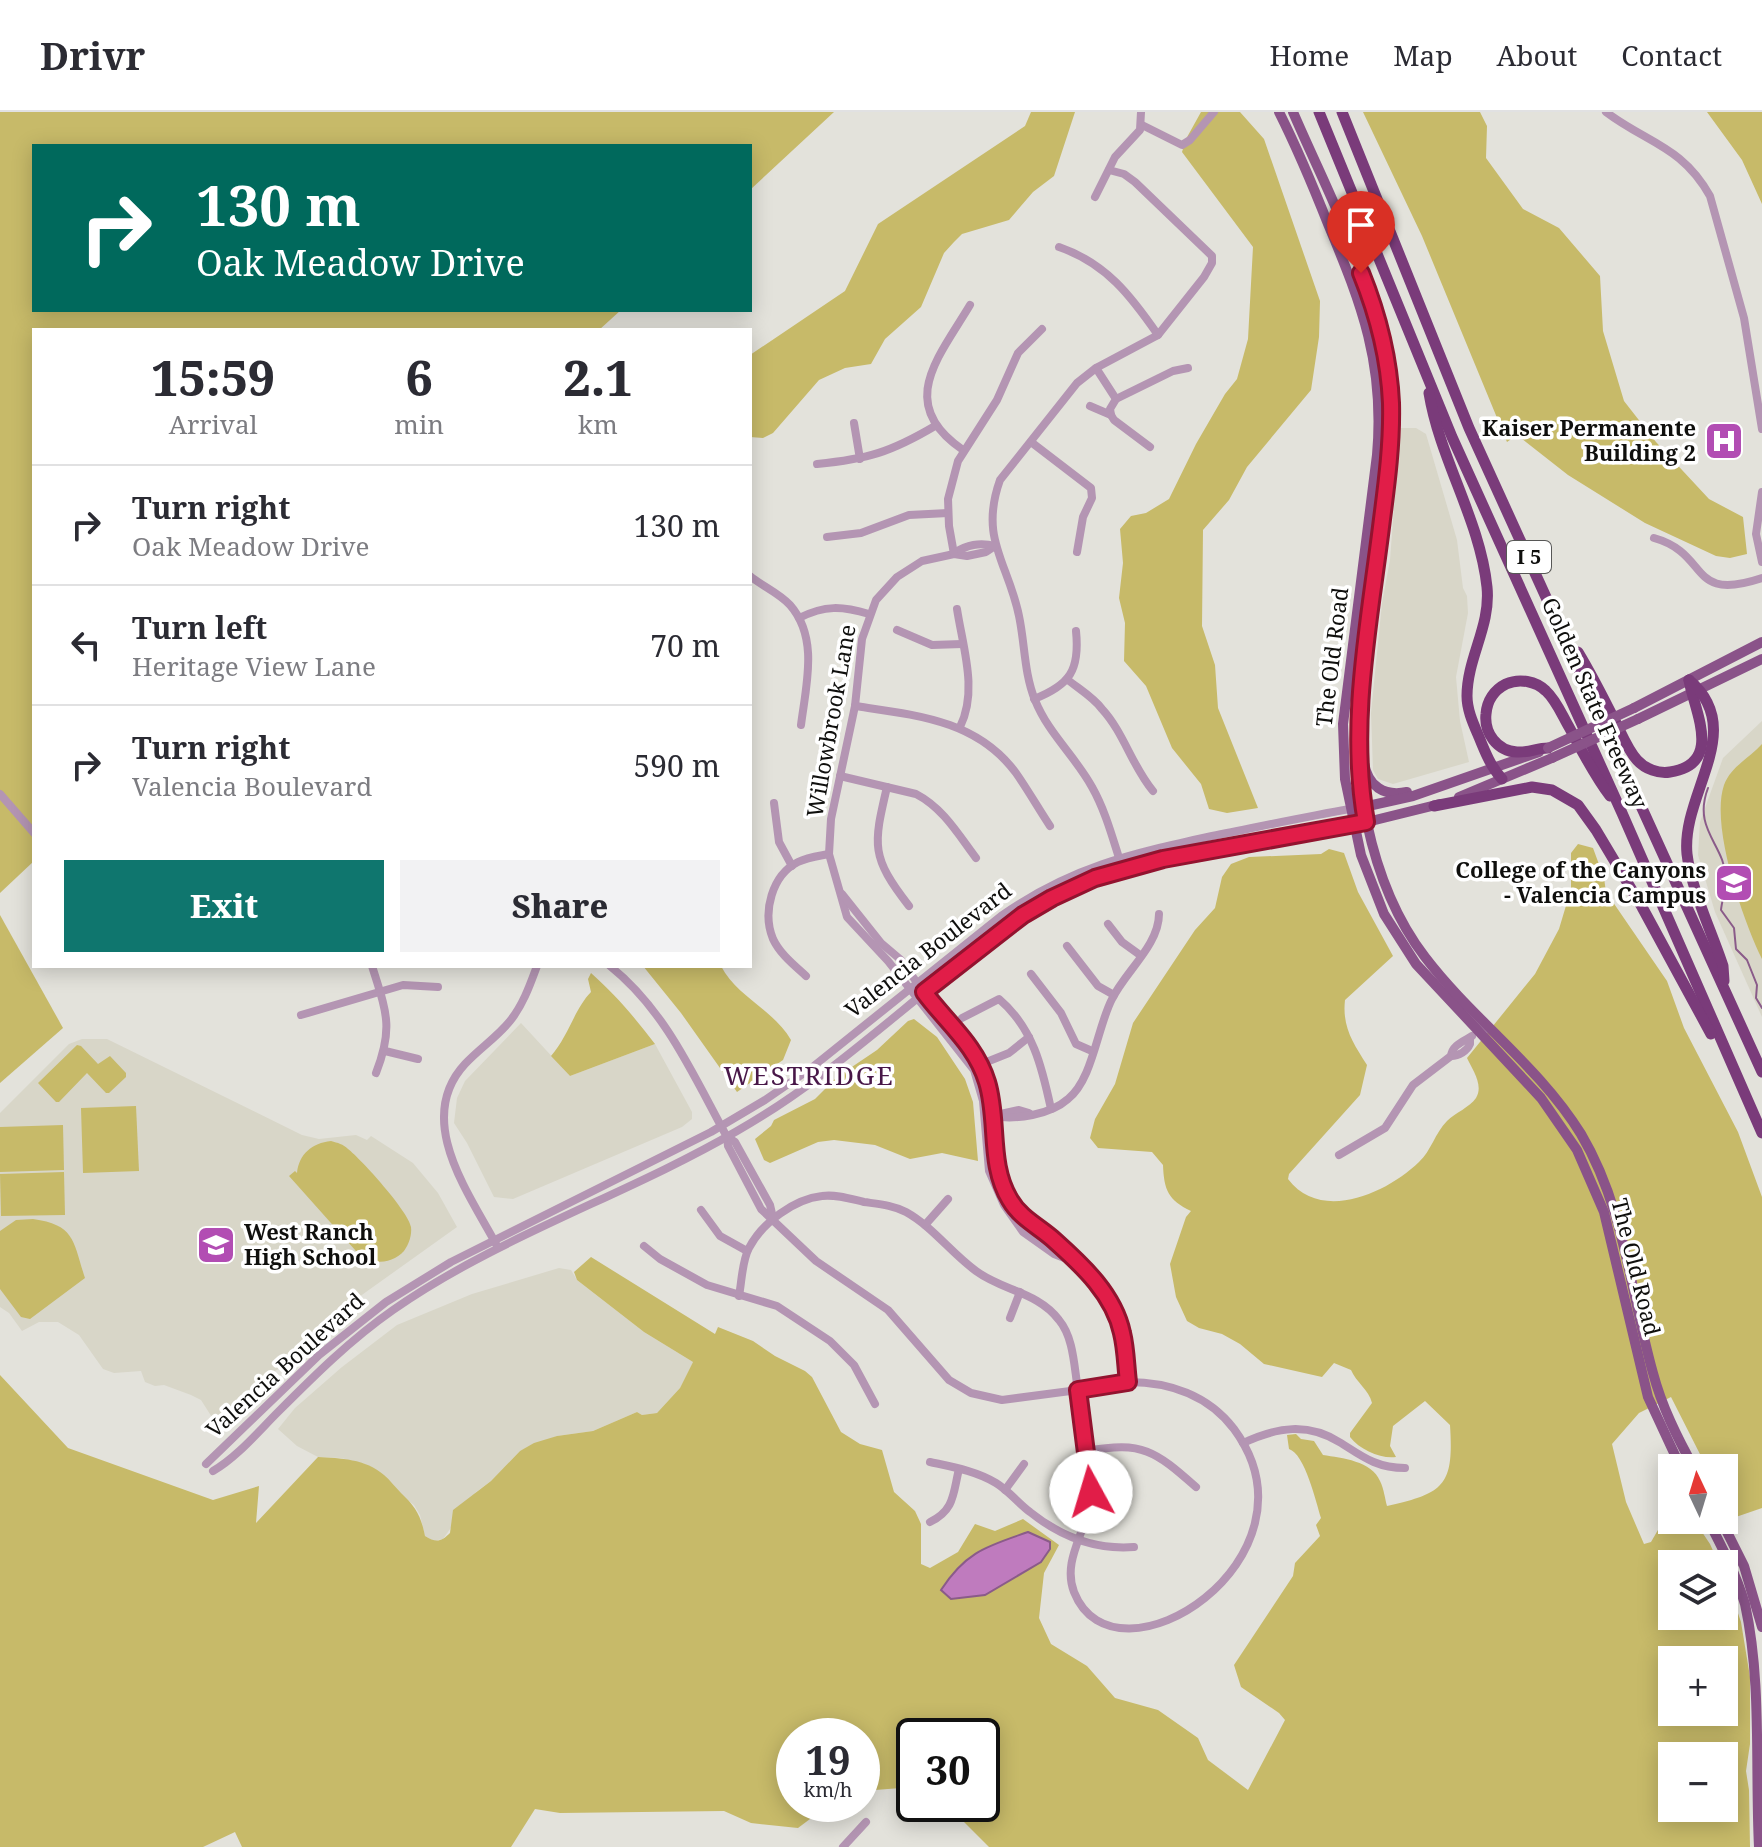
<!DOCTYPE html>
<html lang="en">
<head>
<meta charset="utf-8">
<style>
	body { margin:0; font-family:"Noto Serif",serif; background:#f2f2f3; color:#2b2b33; height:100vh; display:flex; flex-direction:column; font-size:30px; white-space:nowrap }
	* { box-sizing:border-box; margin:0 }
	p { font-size:26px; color:#7c7c81 }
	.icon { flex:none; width:44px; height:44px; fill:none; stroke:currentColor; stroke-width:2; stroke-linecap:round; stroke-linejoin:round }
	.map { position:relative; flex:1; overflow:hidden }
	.sheet { position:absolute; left:32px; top:216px; width:720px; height:640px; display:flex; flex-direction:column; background:#fff; border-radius:0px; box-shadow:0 4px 20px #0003 }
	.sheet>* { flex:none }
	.top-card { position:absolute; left:32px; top:32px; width:720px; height:168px; border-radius:0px; box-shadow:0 4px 20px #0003; background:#00695c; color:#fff; overflow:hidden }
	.needle { width:52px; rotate:356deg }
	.buttons { position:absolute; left:1658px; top:1342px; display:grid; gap:16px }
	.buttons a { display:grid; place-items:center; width:80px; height:80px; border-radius:0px; background:#fff; box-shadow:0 4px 20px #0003; font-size:40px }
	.speed { position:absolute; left:776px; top:1606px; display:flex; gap:16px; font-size:40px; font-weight:700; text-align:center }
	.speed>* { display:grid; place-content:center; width:104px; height:104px; border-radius:50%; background:#fff; box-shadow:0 4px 20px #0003; line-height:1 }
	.speed small { font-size:20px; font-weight:400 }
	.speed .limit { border:4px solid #111; border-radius:12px; background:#fff; color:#111 }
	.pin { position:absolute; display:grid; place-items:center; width:68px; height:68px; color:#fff; margin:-82px -34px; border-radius:50% 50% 50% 0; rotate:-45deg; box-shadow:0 0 8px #0007 }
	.pin .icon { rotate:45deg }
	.me { position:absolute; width:88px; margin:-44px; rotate:354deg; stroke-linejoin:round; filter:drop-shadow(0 0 6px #0008) }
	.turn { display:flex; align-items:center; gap:28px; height:168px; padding:0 32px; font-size:36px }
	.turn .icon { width:104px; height:104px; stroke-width:2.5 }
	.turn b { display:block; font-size:56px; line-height:68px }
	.eta { display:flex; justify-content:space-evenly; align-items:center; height:136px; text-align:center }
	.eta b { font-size:48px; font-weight:800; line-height:56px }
	.button { display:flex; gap:16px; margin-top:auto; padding:16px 32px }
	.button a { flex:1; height:92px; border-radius:0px; background:#0f766e; color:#fff; font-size:32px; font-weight:800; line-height:92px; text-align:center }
	.button a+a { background:#f2f2f3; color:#2b2b33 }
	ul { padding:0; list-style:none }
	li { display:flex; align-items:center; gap:24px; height:120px; padding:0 32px; border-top:2px solid #e1e1e2 }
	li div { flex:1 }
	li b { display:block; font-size:30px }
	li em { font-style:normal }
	header { display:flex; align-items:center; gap:48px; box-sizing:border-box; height:112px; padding:0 40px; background:#fff; border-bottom:2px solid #e1e1e2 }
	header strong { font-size:38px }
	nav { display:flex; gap:44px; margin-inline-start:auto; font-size:28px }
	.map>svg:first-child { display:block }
	.built { fill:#d8d6c8 }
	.green { fill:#c7ba69; fill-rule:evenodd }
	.water { fill:#bf7bbe; stroke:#8a5b89; stroke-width:2 }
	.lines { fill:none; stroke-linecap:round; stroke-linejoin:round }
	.stream { stroke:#8a5b89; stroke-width:2 }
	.minor { stroke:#b495b3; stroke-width:8 }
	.major { stroke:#8a5389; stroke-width:10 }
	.highway { stroke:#7a3b7a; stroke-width:11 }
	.major-bridge { stroke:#8a5389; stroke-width:10 }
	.route-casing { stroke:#92132f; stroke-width:20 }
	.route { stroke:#e11d48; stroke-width:14 }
	.labels { text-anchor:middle; stroke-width:7; stroke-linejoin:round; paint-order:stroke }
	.shield { fill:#fff; stroke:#575756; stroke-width:2 }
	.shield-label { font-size:20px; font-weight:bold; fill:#0f0f0d }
	.poi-label { font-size:22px; font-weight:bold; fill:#0f0f0d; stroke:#fff; text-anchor:end }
	.street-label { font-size:22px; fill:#0f0f0d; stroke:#fff }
	.quarter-label { font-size:26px; letter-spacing:2px; fill:#481748; stroke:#fff }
</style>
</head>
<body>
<header>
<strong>Drivr</strong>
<nav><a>Home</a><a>Map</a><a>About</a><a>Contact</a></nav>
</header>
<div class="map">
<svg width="1762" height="1735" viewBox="0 0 1762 1735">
	<rect width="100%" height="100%" fill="#e3e2db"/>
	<!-- built -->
	<g class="built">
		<polygon points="1400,316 1416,316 1426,322 1457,428 1463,476 1467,484 1468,501 1456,565 1460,609 1469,650 1393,672 1378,667 1373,658 1371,601 1382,491 1390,448"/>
		<polygon points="1762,609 1762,905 1715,800 1698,743 1700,710 1723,646"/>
		<polygon points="521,911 570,964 655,932 692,1000 692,1007 682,1015 513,1087 494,1085 467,1031 454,1011 457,986 465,969"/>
		<polygon points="82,927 107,927 302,1023 319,1027 356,1023 367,1028 371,1024 413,1051 438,1081 457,1115 359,1185 304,1239 268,1264 237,1302 227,1311 215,1310 201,1288 191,1283 164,1273 155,1274 145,1270 141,1259 114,1261 103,1257 79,1223 58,1210 39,1210 22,1219 9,1201 0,1195 0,1001 69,932"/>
		<polygon points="559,1156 571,1158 577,1168 644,1220 693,1250 680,1276 657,1301 642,1303 637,1300 593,1319 557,1324 520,1339 491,1369 476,1380 443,1427 433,1429 425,1424 420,1403 414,1393 365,1352 341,1346 318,1345 297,1334 278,1317 295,1296 342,1255 397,1213 472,1182"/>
	</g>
	<!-- green -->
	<g class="green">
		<polygon points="0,0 834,0 750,78 750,34 34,34 34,198 621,198 599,218 34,218 34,749 0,781"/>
		<polygon points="1031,0 1075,0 1054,64 1033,80 1009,108 962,122 954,130 944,141 921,195 885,227 871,252 845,256 819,268 773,321 763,326 750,325 750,243 845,179 878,112 1025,14"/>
		<polygon points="1201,0 1240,0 1264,27 1320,189 1319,225 1311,278 1247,355 1229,388 1203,418 1202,514 1215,553 1218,596 1258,696 1227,701 1209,697 1201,672 1172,636 1146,574 1124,549 1125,511 1119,486 1123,451 1120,417 1131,404 1146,401 1169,387 1196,332 1225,282 1237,267 1248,227 1253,135 1182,40 1186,27"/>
		<polygon points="1363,0 1480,0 1487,14 1486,46 1523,97 1559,116 1600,164 1603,219 1624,289 1656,330 1709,387 1743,405 1747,442 1730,446 1716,444 1645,411 1568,363 1517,323 1507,330 1422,124"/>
		<polygon points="1707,0 1762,0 1762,92 1742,48"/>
		<path d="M1762,632v215c-19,-39 -52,-133 -38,-174 7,-19 26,-27 38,-41z"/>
		<path d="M1578,732l15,4 11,30 2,14 61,89 17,47 54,104 24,65v311l-29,10 -9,-20v-30h-17l-36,-71 -32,16 -27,31 14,58 18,42 7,-2 11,-19 4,-24 6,-9v30h22l16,24 9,20h-47v52h52v-44l17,50 9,55v67l-4,27 3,19 1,57h-761l-43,-43h36v-68h-68v51l-52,4v-55h-68v68h36l-32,24 -47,-5 -27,-12 -164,2 -25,-4 -24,38h-269l-7,-15 -32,15h-203v-472l68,73 145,52 46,-14 -3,37 62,-66c22,1 48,2 66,18 6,5 11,12 17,18 15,14 20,23 24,43 11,7 16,6 25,-3l3,-23 38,-29 29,-30 14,-8 23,-7 36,-5 44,-19 5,3 15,-2 23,-25 13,-26 -49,-30 -67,-52 -3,-8 17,-15 124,77 3,-7 35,14 22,15 30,15 7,6 29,55 19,12 22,6 12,42 21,19 6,13v40l9,4 28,-16 17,-28 20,7 28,-12 36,26 -15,28 -5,45 12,26 36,22 28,32 43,12 40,28 10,22 40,30 37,-70 -6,-7 -38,-26 -7,-22 59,-89 2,-13 25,-27 -4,-11 5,-7c-5,-16 -16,-64 -32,-69l-2,-14 9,-1 5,5 13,2 9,14c19,3 49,6 57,26 4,8 5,18 7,25 57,-13 67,-20 63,-81l-25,-24 -32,25 -3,20 6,11c-15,2 -36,-7 -46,-20v-4l22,-30c-3,-13 -16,-21 -21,-33l-17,-7 -12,14 -58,-13 -24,-20 -18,-10 -23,-6 -12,-7 -11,-24 -6,-33 16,-47 5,-6c-23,-11 -27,-21 -28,-46l-11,-13 -54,-4 -8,-10 5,-19 20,-35 18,-61 62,-93 20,-22 7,-31 9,-13 18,-7 72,-3 8,-5 15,4 14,39 35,64 -48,44c-3,27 8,43 22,65l-7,30 -71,79 -1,5c33,44 99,14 131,-17 12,-11 16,-29 28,-41 8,-8 23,-14 29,-23 8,-13 -4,-29 -9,-40l68,-84 24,-45 12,-40v-36zM1672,1548h52v52h-52zM1672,1644h52v52h-52z"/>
		<polygon points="0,803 63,916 0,971"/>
		<path d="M643,854h78c16,31 53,44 70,74l-8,20 -46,32 -56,-79z"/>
		<path d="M591,861c25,22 44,45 64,71l-85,32 -19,-20c17,-19 24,-48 40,-64l-3,-13z"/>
		<polygon points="914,907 937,925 965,967 973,990 978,1049 942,1041 910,1047 875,1033 834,1028 818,1030 770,1051 764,1048 755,1027 771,1014 774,1008 815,987 837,965 877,938 908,909"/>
		<polygon points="77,933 81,934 98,952 110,944 126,961 126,965 109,981 106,981 87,961 59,990 56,990 38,971"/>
		<polygon points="136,994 139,1059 83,1061 81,996"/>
		<polygon points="63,1013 64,1058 0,1060 0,1015"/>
		<path d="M331,1029c7,2 12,3 17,8 13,10 61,63 63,78 1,8 -2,17 -7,24 -7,8 -17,11 -28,11l2,3 -6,4 -83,-93 6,-5 2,2c2,-19 15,-30 34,-32z"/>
		<polygon points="64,1060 65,1103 1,1104 0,1062"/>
		<path d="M33,1107c43,6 40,23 52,59l-55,41 -9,-2 -21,-28v-58l16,-11z"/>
	</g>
	<!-- water -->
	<path class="water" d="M1028,1420l22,10v7l-9,13 -56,33 -34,4 -10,-9c25,-39 47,-44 87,-58z"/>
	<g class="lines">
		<!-- stream -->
		<path class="stream" d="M1708,676c-16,42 17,56 18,91 0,10 -4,21 -5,31l13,18 2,21 11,11 10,25 -1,13 6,10"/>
		<!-- minor -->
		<g class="minor">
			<path d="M1606,0c41,31 76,34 104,84l34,122 18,111"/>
			<polyline points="1142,13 1182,33 1190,28 1214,0"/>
			<path d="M1109,58l15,4 11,8 77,74v7l-8,14 -46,58 -62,33 -19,15 -77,97c-21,59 8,82 19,136 6,28 5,57 16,84 13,33 40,56 57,87 13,23 20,49 28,74"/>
			<polyline points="1095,85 1115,45 1140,18 1141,0"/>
			<path d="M1059,135c47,16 72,49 99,88"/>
			<polyline points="1116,287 1173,259 1188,256"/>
			<polyline points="1090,294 1111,303 1110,297 1116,287 1096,256"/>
			<polyline points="1111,303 1114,308 1150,335"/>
			<polyline points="854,311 860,347"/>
			<polyline points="1031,330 1091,376 1092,386 1083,405 1077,440"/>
			<path d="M963,338c-68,-46 -24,-93 7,-145"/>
			<path d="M817,352c51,-5 74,-12 118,-38"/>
			<polyline points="1762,380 1756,422 1762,450"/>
			<polyline points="827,425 861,421 909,403 948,401"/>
			<path d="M1654,426c57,16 33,65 108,40"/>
			<polyline points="995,434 986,440 967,444 954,442 922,449 897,465 876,488 862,527 855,594 831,707 829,742 847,805 888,849 974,958 983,989 989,1059 1004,1093 1023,1120 1054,1142 1077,1151"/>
			<path d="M954,441c13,-8 25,-11 41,-7"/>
			<polyline points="954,442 949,414 948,387 958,349 997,288 1018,241 1042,217"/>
			<path d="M750,464c12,10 29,17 40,29 29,33 16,80 11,120"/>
			<path d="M957,497c6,39 21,82 3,118"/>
			<path d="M799,506c26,-13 43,-12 70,-4"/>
			<polyline points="897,518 932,533 962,532"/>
			<path d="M1068,568c11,9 25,17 34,29 22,24 30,57 51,82"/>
			<path d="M1034,587c36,-14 46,-29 42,-68"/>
			<path d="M855,594c61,9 122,14 161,67 12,17 22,35 34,53"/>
			<path d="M840,664l76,18c27,14 42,40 60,64"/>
			<path d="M887,675c-14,59 -16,70 22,119"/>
			<polyline points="0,682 34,721"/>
			<polyline points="774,691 779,730 792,754"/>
			<polyline points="842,782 881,831 901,848 932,892 964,926 981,954 992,992 996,1049 1006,1080 1022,1104 1071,1143 1104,1180 1122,1221 1128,1270"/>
			<polyline points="1108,812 1122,830 1140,843"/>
			<polyline points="1067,834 1098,874 1114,883"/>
			<path d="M372,854c14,45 22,61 4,107"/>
			<path d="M610,854c56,45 83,109 117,171l1,9 33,63 55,52 72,49 61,70 22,13 31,7 76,-10c-4,-23 -4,-52 -19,-70 -21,-28 -56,-29 -83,-49 -25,-18 -43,-44 -70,-59 -13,-7 -28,-8 -42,-10 -13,-3 -28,-8 -42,-6 -28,3 -60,27 -73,52 -7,13 -7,32 -10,48"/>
			<polyline points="1031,862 1061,901 1076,932 1092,939"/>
			<path d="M806,864c-12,-11 -26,-22 -33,-37 -11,-27 -1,-64 25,-77 10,-5 21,-6 31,-8"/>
			<polyline points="301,903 403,873 438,875"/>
			<path d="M962,906l37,-19c34,29 43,68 52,110"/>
			<polyline points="385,939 418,947"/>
			<path d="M1451,944c1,-11 13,-15 21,-20"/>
			<polyline points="989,949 1009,941 1029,925"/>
			<polyline points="996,1003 1019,998 1029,1001"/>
			<path d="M993,1004c23,4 57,-1 75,-17 25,-20 29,-71 44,-100 13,-27 47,-54 47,-85"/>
			<polyline points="727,1025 735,1030 770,1093 773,1106"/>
			<path d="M1339,1043l46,-27 28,-43 38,-29c8,0 16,-5 19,-12v-6"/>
			<polyline points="701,1098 720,1124 747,1139"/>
			<polyline points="925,1113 948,1087"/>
			<path d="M496,1132c-28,-52 -82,-125 -31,-180 14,-15 32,-27 45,-43 13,-16 20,-36 27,-55"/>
			<polyline points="644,1134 660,1147 707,1173 777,1194 830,1229 854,1253 875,1292"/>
			<polyline points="1010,1206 1020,1180"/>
			<path d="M1128,1270c41,0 80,13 106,47 95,129 -119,267 -160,163 -11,-29 8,-54 14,-82 9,-37 -5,-82 -10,-120z"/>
			<path d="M1243,1331c34,-16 65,-21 98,0 22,14 36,25 64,25"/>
			<path d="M1087,1339c56,-10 68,0 109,36"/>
			<path d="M930,1350c23,5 46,9 66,21 13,8 22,20 34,29 30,24 65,38 104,35"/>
			<path d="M206,1352l113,-109 67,-53 65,-40 260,-130 54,-32 45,-31 191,-153c70,-49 129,-62 211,-80 46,-9 92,-19 138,-27"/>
			<path d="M213,1359c24,-14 45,-39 65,-59 36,-36 72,-72 115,-102 106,-74 232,-114 344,-179 78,-44 145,-105 214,-160 34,-27 66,-55 103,-75 90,-47 201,-53 299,-72"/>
			<polyline points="1005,1378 1024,1352"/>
			<path d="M930,1410c25,-12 23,-29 29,-53"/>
			<polyline points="843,1735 866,1710"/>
		</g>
		<!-- major -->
		<g class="major">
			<path d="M1279,0c18,36 34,74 49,112 34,81 57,141 49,231l-34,269 2,55 16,76 23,59 32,50 125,134 36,52 27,62 44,185 33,71"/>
			<path d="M1293,0c40,93 94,189 98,292 5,139 -55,280 -24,419 10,47 28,95 58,134 48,63 114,109 156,177 44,74 49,158 72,239 9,34 24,64 41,95"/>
			<polyline points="1634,596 1762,530"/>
			<polyline points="1638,607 1762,547"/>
			<path d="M1364,651c4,23 20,34 43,29"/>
			<polyline points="1459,685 1552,646"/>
			<polyline points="1359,696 1413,684 1539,640"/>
			<polyline points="1363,711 1440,692"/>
			<path d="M1708,1408c14,27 28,54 37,84 17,78 10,162 14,243"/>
			<polyline points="1721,1408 1744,1454 1762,1515"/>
		</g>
		<!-- highway -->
		<g class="highway">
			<polyline points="1319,0 1452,325 1622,701 1762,1021"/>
			<polyline points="1342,0 1469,316 1762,960"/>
			<path d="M1429,281c11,67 51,127 58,194 4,39 -20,71 -20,109 0,14 6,27 12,41 6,15 12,30 23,42"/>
			<path d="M1578,540c14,23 26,47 38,71 6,12 12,27 21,37 8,9 22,14 33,12 54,-8 24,-62 19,-92"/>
			<path d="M1689,568c59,50 -8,113 -2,174 4,35 25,78 36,112l1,15"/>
			<path d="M1548,636c-11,0 -20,5 -31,4 -20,-1 -33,-19 -31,-38 1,-13 8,-24 20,-30 13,-6 30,-3 40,7 10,9 16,24 23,36 13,24 25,48 41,69"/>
			<polyline points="1434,694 1532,675 1552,678 1578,693 1596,718 1642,795 1711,922"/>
		</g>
		<!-- major-bridge -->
		<g class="major-bridge">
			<polyline points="1548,636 1634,596"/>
			<polyline points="1552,646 1638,607"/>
		</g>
	</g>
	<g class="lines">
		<!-- route casing -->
		<g class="route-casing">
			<path id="route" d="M1091,1380l-13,-102 50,-8c-2,-16 -2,-33 -6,-49 -8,-38 -39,-67 -67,-92 -15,-14 -34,-22 -45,-41 -22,-36 -11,-79 -23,-118 -11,-37 -41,-60 -63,-90l99,-77 29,-17 43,-20 68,-19 203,-37c-18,-100 4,-203 16,-303 5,-38 10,-77 9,-116 -2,-45 -13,-88 -30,-130"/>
		</g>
		<!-- route -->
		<use href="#route" class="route"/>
	</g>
	<!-- icons -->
	<defs>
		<g id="hospital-square" transform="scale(2)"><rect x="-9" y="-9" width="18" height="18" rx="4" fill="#b24db3" stroke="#fff"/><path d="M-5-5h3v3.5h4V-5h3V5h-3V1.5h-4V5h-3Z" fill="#fff"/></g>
		<g id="university-square" transform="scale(2)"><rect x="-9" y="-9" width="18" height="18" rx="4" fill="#b24db3" stroke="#fff"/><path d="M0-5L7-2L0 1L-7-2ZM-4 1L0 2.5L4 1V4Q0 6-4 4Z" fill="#fff"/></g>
		<g id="school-square" transform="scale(2)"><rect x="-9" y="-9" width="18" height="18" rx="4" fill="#b24db3" stroke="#fff"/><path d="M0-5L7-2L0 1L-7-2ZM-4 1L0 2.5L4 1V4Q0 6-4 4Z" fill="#fff"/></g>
	</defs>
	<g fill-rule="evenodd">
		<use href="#hospital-square" x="1724" y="329"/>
		<use href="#university-square" x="1734" y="771"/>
		<use href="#school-square" x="216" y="1133"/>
	</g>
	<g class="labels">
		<!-- shield labels -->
		<rect class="shield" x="1507" y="429" width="44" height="32" rx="6"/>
		<g class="shield-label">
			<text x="1529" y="452">I 5</text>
		</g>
		<!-- poi labels -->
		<g class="poi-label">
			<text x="1696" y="324">Kaiser Permanente<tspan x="1696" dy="25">Building 2</tspan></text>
			<text x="1706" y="766">College of the Canyons<tspan x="1706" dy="25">- Valencia Campus</tspan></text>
			<text x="244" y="1128" text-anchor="start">West Ranch<tspan x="244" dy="25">High School</tspan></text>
		</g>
		<!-- street labels -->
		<g class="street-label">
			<text transform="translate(1332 545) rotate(-83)" y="8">The Old Road</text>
			<text transform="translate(1595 591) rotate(66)" y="8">Golden State Freeway</text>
			<text transform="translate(831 609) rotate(-80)" y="8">Willowbrook Lane</text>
			<text transform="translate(928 838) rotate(-38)" y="8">Valencia Boulevard</text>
			<text transform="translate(1636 1155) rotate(76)" y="8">The Old Road</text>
			<text transform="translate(285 1253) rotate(-42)" y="8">Valencia Boulevard</text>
		</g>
		<!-- quarter labels -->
		<g class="quarter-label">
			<text x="809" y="973">WESTRIDGE</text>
		</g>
	</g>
</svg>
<div class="buttons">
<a><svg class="needle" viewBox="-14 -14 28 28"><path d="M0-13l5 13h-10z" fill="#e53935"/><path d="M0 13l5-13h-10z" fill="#7c7c81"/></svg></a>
<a><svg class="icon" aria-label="layers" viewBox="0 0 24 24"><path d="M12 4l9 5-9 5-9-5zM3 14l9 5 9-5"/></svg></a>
<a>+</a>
<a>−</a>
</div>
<div class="speed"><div>19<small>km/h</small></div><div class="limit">30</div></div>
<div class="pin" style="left:1361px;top:161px;background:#d93025"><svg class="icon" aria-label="arrive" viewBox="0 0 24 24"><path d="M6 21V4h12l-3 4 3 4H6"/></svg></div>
<svg class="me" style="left:1091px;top:1380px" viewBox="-20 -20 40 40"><circle r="19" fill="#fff"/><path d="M0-13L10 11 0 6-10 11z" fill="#e11d48"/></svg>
<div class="top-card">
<div class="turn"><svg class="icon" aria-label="right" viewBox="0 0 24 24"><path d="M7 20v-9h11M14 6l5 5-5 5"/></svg><div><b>130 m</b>Oak Meadow Drive</div></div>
</div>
<section class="sheet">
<div class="eta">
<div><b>15:59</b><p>Arrival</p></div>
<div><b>6</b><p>min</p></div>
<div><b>2.1</b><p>km</p></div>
</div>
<ul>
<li><svg class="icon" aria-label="right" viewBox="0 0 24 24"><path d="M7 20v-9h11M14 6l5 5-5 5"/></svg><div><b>Turn right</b><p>Oak Meadow Drive</p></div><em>130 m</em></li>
<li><svg class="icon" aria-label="left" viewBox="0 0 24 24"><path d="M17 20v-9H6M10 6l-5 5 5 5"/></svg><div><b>Turn left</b><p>Heritage View Lane</p></div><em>70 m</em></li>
<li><svg class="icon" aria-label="right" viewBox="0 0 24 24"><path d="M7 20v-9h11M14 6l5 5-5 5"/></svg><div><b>Turn right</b><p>Valencia Boulevard</p></div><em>590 m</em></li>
</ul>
<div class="button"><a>Exit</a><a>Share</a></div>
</section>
</div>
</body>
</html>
